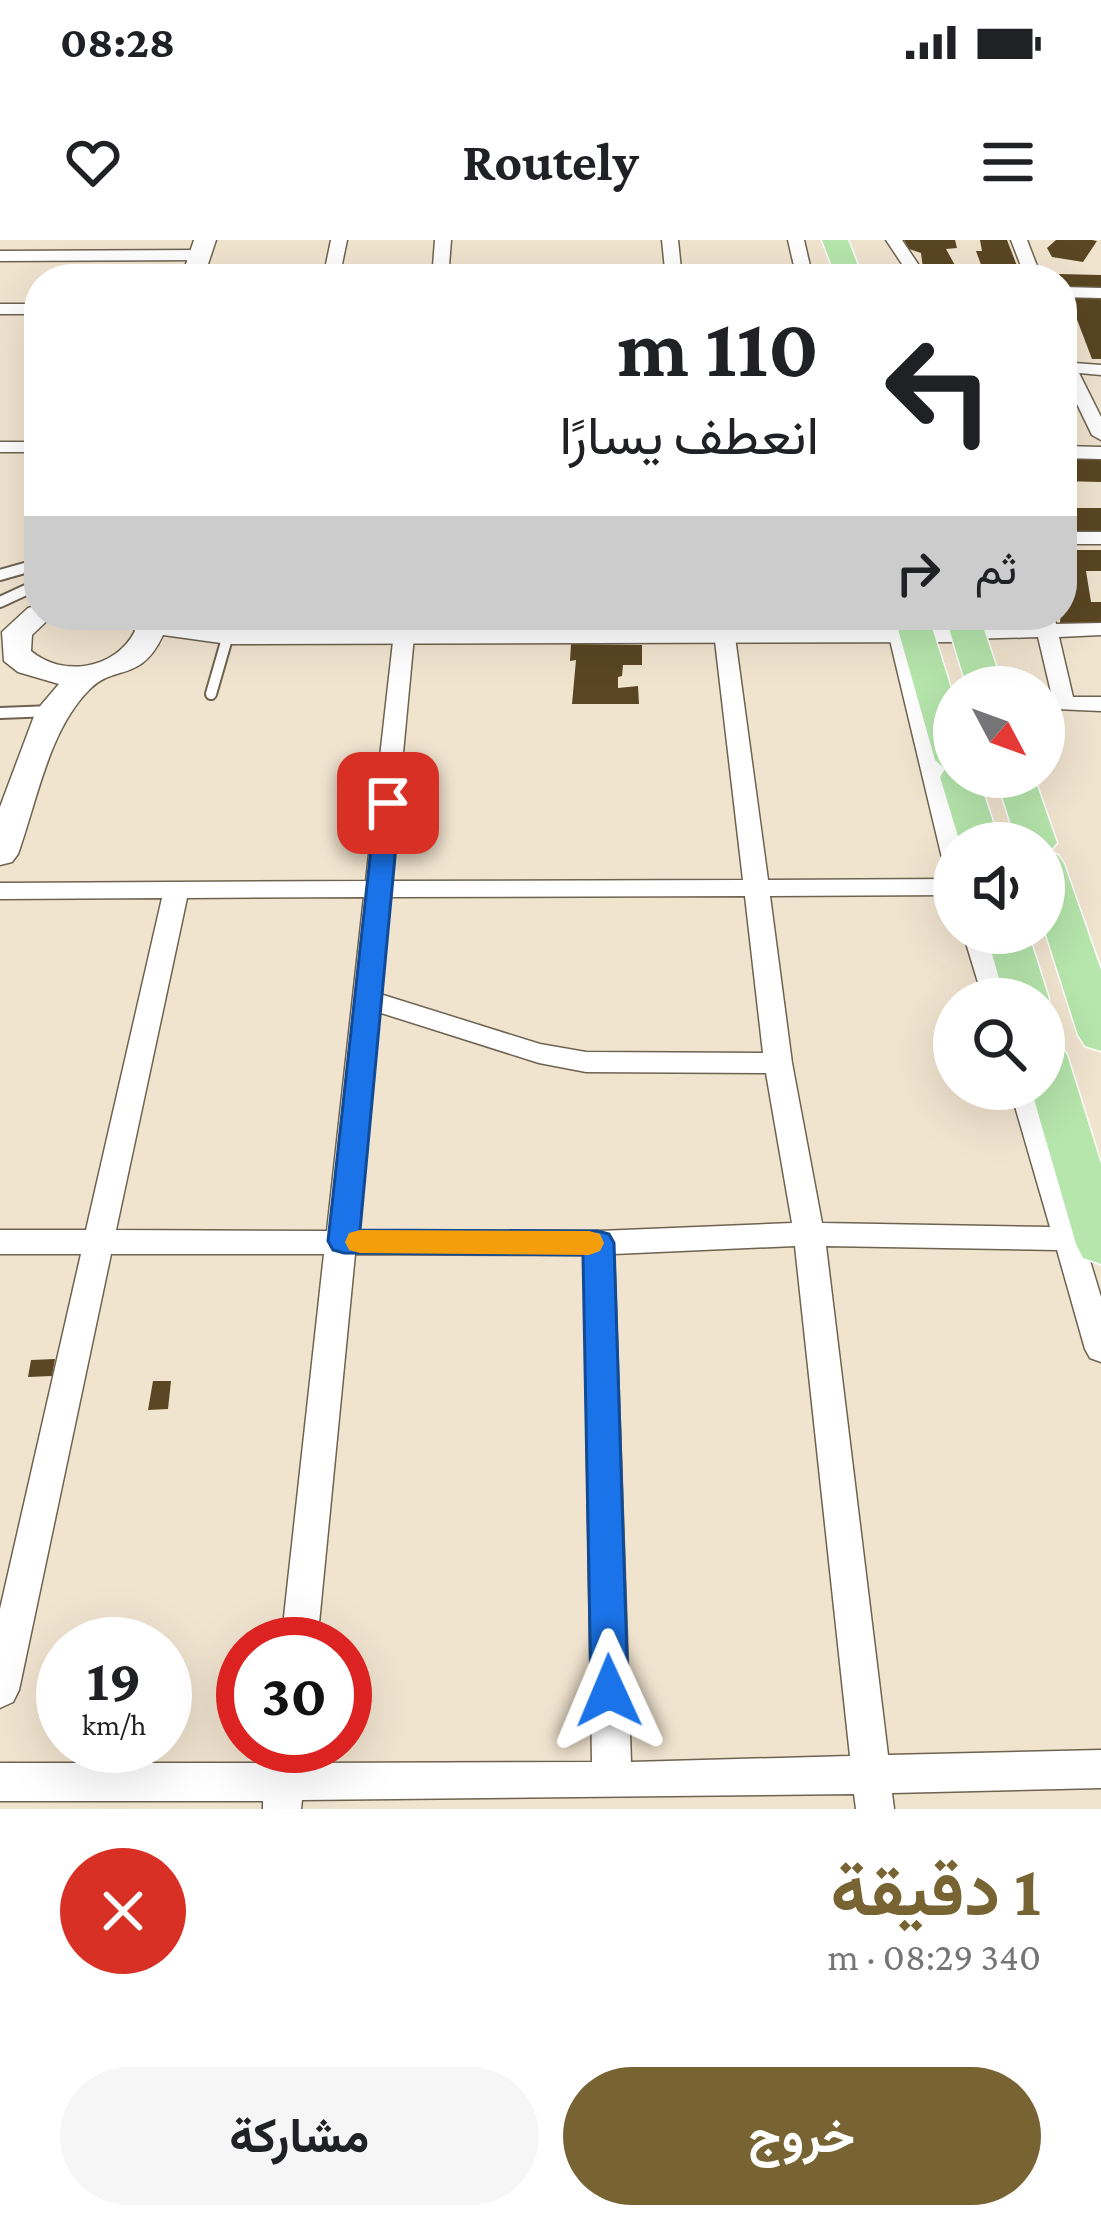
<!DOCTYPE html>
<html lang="ar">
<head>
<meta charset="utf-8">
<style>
	body { margin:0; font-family:"Crimson Pro",Vazirmatn,serif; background:#f6f6f6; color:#202124; direction:rtl; height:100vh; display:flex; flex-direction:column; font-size:45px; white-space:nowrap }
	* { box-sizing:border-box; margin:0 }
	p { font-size:39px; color:#757577 }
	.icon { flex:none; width:66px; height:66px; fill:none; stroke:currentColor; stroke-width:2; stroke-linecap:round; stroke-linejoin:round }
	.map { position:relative; height:1569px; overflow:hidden; direction:ltr }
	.panel { display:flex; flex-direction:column; background:#fff; flex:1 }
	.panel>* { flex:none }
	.top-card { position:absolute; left:24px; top:24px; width:1053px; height:366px; border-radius:48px; box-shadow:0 12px 48px #0002; direction:rtl; background:#fff; color:#202124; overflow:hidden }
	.needle { width:78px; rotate:131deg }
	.tools { position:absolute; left:933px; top:426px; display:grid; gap:24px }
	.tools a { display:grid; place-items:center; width:132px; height:132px; border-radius:50%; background:#fff; box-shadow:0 12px 48px #0002; font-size:60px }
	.speed { position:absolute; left:36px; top:1377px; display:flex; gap:24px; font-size:60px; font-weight:700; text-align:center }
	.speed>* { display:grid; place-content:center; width:156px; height:156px; border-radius:50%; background:#fff; box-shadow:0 12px 48px #0002; line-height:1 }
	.speed small { font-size:30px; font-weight:400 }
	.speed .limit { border:18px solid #d22; background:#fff; color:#111 }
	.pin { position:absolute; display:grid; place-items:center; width:102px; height:102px; color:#fff; margin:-51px; border-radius:24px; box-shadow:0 6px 18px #0006 }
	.me { position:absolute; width:132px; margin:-66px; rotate:359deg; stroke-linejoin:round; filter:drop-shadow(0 0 9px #0008) }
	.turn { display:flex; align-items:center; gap:42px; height:252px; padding:0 60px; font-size:54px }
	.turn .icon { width:156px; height:156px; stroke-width:2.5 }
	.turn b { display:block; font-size:84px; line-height:102px }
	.then { display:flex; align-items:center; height:114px; padding:0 60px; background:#0003; gap:24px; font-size:45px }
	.round { display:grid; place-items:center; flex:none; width:126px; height:126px; border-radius:63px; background:#f6f6f6 }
	.overview { display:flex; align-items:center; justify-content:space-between; height:204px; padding:0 60px }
	h1 { font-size:72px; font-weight:700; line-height:90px; color:#776432 }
	.cta { display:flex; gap:24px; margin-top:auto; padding:24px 60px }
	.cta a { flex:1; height:138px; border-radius:72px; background:#776432; color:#fff; font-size:48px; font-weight:700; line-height:138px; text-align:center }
	.cta a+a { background:#f6f6f6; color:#202124 }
	.status { display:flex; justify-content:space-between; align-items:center; height:84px; padding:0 60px; background:#fff; direction:ltr }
	.status svg { height:33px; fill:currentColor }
	header { display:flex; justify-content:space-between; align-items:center; height:156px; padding:0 60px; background:#fff; font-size:54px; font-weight:700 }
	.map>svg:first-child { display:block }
	.building { fill:#5a4622 }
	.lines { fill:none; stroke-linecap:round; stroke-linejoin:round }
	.lane-casing { stroke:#6e6350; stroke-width:14 }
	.street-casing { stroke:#6e6350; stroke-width:3 }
	.secondary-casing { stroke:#6e6350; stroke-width:3 }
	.primary-casing { stroke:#fff; stroke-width:3 }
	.lane { stroke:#fff; stroke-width:10 }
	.street { fill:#fff; fill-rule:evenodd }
	.secondary { fill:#fff; fill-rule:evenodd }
	.primary { fill:#b6e6ac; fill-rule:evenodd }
	.route { fill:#1a73e8; stroke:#114b97; stroke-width:3 }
	.slow { fill:#f59e0b }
</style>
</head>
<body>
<div class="status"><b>08:28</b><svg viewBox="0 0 49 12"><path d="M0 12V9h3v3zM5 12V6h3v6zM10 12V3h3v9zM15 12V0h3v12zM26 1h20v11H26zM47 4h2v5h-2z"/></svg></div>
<header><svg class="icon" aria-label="menu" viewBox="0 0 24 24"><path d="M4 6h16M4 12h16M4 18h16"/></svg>Routely<svg class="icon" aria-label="heart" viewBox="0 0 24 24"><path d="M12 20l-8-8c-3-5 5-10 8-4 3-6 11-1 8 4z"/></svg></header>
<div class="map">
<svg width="1101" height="1569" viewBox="0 0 1101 1569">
	<rect width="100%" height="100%" fill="#f1e4cf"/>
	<!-- building -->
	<g class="building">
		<polygon points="904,0 955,0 957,8 946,9 956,27 951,27 956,33 971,33 973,39 934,39 923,28 921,13 909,9"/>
		<polygon points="980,0 1007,0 1019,31 1027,31 1030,39 997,39 1001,37 983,30 976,11 982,11"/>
		<polygon points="1056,0 1092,0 1097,1 1083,22 1052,17 1047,8"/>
		<polygon points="1059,34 1101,35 1101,51 1062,50"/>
		<polygon points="1068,56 1101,58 1101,119 1092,119"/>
		<polygon points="1062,218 1101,218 1101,242 1062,241"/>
		<polygon points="1062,268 1101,268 1101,296 1062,297"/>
		<polygon points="1062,310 1101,310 1101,331 1086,331 1091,362 1101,362 1101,386 1060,385"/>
		<polygon points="735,375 811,375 813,384 736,384"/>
		<polygon points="571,404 642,405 642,425 623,425 622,436 618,437 618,448 638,446 639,464 572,464 576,420 570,421"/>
		<polygon points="55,1119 52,1136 28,1137 31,1120"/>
		<polygon points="153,1141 171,1141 168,1169 148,1170"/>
	</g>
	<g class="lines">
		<!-- lane casing -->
		<g class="lane-casing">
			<g id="lane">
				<polyline points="0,335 39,324"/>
				<polyline points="0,362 39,344"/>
				<polyline points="197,393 200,375"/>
				<polyline points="211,454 228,395"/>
				<polyline points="0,473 52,471"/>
			</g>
		</g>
		<!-- street casing -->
		<g class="street-casing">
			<g id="street">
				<polygon points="331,0 347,0 339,39 323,39"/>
				<polygon points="435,0 451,0 448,39 432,39"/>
				<polygon points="662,0 678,0 682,39 666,39"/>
				<polygon points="788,0 804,0 813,39 797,39"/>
				<polygon points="886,0 902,0 928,39 912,39"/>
				<polygon points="1011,0 1027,0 1042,39 1026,39"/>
				<polygon points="0,11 200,10 208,15 200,20 0,21"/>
				<polygon points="1062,47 1101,48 1101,58 1062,57"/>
				<rect x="0" y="64" width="39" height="10"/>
				<polygon points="1062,111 1074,123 1101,125 1101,135 1079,133 1101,177 1101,200 1092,195 1062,133"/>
				<rect x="0" y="202" width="39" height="10"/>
				<polygon points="1062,206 1101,207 1101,219 1062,218"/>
				<rect x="1062" y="292" width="39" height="12"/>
				<path d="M396,375h20l-25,266 352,-1 -31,-265h20l36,265 186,-1v16l-184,1 22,167 30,160 228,4 -40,-138h28l63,208v65l-11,-4 -5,-9 -28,-99 -231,-4 62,509 213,-5v38l-209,5 2,16h-38l-2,-15 -552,6 -1,9h-38v-8h-263v-38h267l2,-17h38l-2,17 287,-1 -8,-507 -229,-1 -38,390h-36l43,-390h-213l-92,436 -6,12 -13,6v-99l81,-355h-81v-24h86l76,-332 -162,1v-16l366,-2zM745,656l18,157 -177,-1 -46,-8 -160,-50 9,-97zM364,657l-37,334 -211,-1 71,-332zM378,772l161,51 47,9 180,1 26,150 -193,8h-242zM795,1006l55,510 -219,6 -17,-508z"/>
				<polygon points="884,375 904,375 962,603 954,603 954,626 942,618"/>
				<polygon points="1034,375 1054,375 1056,384 1101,383 1101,395 1059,397 1073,457 1101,457 1101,471 1055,469 1038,397 968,399 957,393 968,387 1036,385"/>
				<polygon points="963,693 989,693 1009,759 983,759"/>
			</g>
		</g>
		<!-- secondary casing -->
		<g class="secondary-casing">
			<g id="secondary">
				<polygon points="194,0 216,0 203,39 181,39"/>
				<path d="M39,365v10h14l-21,20 -1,16c32,27 85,18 104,-20l-9,-16 102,11 740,-2 15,9 -15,9 -740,2 -65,-9c-22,48 -48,29 -73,54 -41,40 -53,112 -72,165l-6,8 -12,3v-58l36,-96 23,-27 -41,-12 -14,-11 -2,-29 26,-24z"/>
			</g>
		</g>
		<!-- primary casing -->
		<g class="primary-casing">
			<g id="primary">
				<polygon points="822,0 848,0 863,39 837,39"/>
				<polygon points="894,375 928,375 954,458 954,537 978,537 1000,603 960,603 940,537 945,529 935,520"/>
				<polygon points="945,375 979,375 1003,447 967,447"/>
				<polygon points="996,537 1034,537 1057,603 1049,612 1058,615 1064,624 1101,730 1101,811 1085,806 1078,795 1044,688 1044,603 1017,603"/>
				<polygon points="986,693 1028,693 1049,759 1044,768 1044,759 1005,759"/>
				<polygon points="1044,799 1060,804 1067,815 1101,924 1101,1024 1083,1018 1076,1004 1031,849 1044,849"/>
			</g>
		</g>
		<!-- lane -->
		<use href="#lane" class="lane"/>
		<!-- street -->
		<use href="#street" class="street"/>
		<!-- secondary -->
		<use href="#secondary" class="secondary"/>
		<!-- primary -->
		<use href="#primary" class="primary"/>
	</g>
	<!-- route -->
	<polygon class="route" points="388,556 400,563 360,990 598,991 609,994 614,1003 628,1451 623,1464 609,1469 596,1464 591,1451 583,1015 344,1013 333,1010 328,1001 376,563"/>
	<!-- slow -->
	<polygon class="slow" points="360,990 589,991 600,994 604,1003 600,1011 589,1015 360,1013 349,1010 345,1002 349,993"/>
</svg>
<div class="tools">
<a><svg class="needle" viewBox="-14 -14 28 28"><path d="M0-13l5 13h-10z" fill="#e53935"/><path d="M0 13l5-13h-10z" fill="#757577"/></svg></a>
<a><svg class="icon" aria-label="sound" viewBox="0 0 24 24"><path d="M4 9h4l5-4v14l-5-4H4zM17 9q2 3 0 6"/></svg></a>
<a><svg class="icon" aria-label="search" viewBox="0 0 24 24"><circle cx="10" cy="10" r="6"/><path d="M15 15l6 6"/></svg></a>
</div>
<div class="speed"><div>19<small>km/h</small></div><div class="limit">30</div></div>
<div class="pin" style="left:388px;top:563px;background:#d93025"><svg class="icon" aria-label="arrive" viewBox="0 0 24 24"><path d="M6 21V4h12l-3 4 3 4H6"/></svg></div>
<svg class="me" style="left:609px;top:1451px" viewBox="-20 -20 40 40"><path d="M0-17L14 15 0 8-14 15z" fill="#1a73e8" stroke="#fff" stroke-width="4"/></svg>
<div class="top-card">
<div class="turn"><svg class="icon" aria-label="left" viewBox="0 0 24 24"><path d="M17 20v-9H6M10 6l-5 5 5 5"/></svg><div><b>110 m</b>انعطف يسارًا</div></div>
<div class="then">ثم<svg class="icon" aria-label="right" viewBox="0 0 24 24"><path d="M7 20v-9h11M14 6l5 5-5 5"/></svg></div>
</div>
</div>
<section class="panel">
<div class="overview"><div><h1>1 دقيقة</h1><p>340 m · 08:29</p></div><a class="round" style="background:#d93025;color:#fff"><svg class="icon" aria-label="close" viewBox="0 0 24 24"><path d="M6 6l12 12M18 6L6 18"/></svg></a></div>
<div class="cta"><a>خروج</a><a>مشاركة</a></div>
</section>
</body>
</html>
